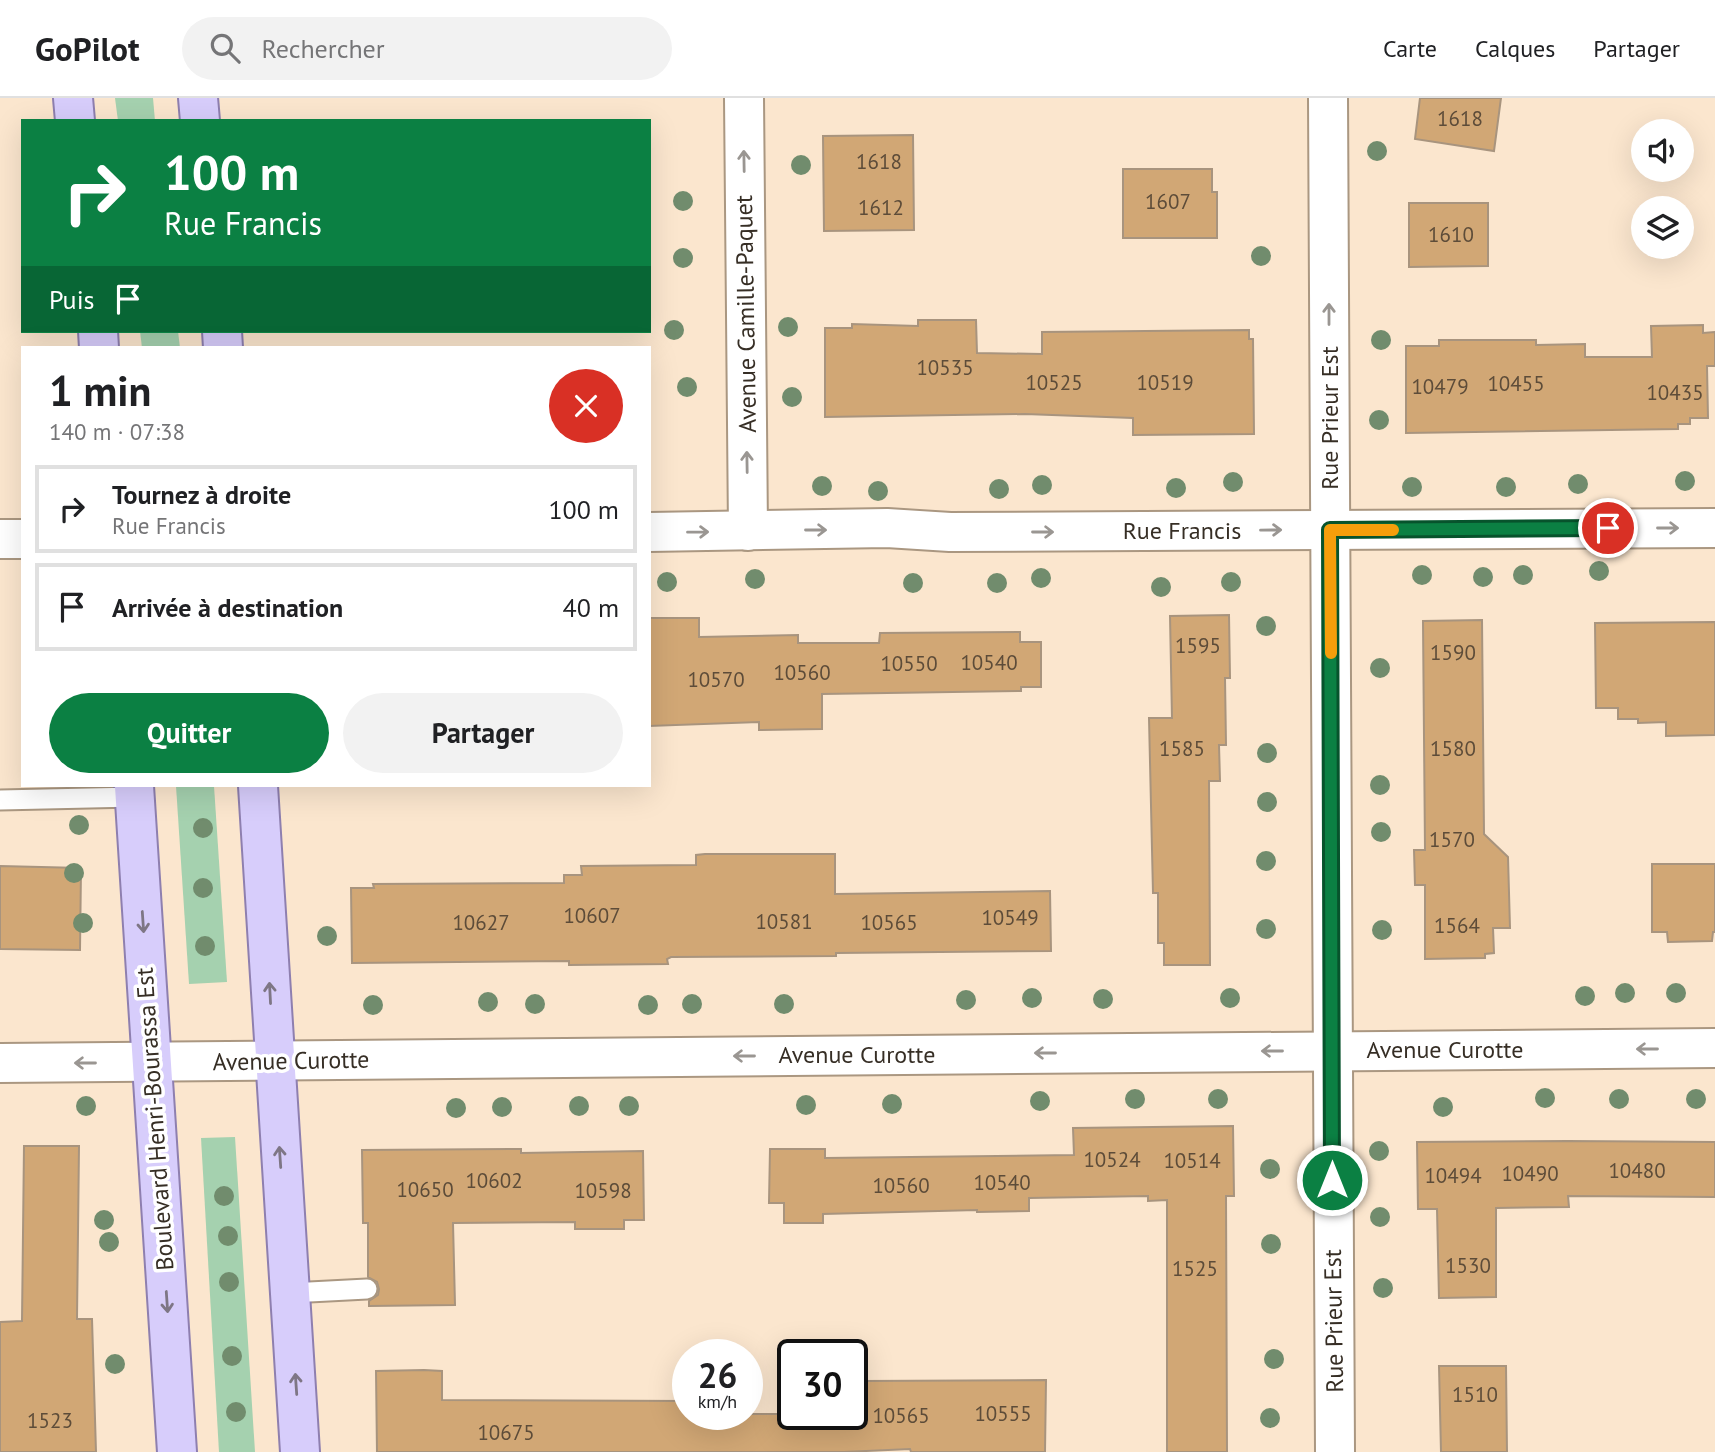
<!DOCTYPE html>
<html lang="fr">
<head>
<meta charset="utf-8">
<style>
	body { margin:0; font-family:"PT Sans",sans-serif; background:#f2f2f2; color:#202124; height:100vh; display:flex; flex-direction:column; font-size:26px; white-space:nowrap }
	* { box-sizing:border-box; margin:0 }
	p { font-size:23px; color:#757577 }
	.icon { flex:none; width:38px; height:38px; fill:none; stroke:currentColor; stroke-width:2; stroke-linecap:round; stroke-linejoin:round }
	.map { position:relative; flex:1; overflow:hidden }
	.drawer { position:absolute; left:21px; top:248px; width:630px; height:441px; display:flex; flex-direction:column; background:#fff; border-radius:0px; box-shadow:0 7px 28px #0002 }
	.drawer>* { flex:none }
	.banner { position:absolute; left:21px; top:21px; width:630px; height:214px; border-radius:0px; box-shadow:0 7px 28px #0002; background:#0b8043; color:#fff; overflow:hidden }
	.buttons { position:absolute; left:1631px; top:21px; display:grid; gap:14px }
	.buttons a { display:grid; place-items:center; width:63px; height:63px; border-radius:50%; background:#fff; box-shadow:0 7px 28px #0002; font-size:35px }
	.speed { position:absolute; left:672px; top:1241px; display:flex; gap:14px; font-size:35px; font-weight:700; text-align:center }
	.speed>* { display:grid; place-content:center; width:91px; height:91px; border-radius:50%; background:#fff; box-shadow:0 7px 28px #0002; line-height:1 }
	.speed small { font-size:18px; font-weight:400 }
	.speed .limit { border:4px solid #111; border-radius:10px; background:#fff; color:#111 }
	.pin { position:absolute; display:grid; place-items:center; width:60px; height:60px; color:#fff; margin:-30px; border:4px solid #fff; border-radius:50%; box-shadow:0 2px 7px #0007 }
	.me { position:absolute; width:77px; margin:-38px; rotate:0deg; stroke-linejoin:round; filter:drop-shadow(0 0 5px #0008) }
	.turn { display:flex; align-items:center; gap:24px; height:147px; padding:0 28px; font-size:32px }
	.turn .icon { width:91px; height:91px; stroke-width:2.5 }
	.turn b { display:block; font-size:49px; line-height:60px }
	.then { display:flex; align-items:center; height:66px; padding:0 28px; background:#0003; gap:14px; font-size:26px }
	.round { display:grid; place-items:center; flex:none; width:74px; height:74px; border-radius:37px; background:#f2f2f2 }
	.headline { display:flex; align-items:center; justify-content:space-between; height:119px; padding:0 28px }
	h1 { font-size:42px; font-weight:700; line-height:52px }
	.cta { display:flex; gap:14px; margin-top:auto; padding:14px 28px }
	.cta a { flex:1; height:80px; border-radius:42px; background:#0b8043; color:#fff; font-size:28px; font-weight:700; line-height:80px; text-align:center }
	.cta a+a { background:#f2f2f2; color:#202124 }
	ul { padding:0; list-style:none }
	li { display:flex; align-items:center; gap:21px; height:88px; margin:0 14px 10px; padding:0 14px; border:4px solid #e0e0e0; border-radius:0px }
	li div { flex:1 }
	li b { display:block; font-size:26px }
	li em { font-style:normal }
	header { display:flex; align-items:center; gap:42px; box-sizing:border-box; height:98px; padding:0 35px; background:#fff; border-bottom:2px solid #e0e0e0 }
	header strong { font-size:33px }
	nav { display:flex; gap:38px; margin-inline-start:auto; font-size:24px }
	.search { width:490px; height:63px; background:#f2f2f2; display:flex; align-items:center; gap:18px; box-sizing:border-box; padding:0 24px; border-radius:38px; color:#757577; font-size:26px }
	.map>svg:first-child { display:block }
	.green { fill:#a5d1af }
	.building { fill:#d1a775; stroke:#a8947e; stroke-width:2 }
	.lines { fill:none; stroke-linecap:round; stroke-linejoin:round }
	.lane-casing { stroke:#aa9781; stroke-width:23 }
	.street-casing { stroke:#aa9781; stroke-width:42 }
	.primary-casing { stroke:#8e7faf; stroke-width:42 }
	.lane { stroke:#fff; stroke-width:19 }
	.street { stroke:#fff; stroke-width:38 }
	.primary { stroke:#d7cdfb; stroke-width:38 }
	.tree { fill:#718c6d }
	.oneway { stroke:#9a9692 }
	.oneway2 { stroke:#7e7685 }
	.route-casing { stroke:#07532c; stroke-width:18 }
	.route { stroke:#0b8043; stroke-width:12 }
	.slow { stroke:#f59e0b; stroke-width:12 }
	.labels { text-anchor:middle; stroke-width:7; stroke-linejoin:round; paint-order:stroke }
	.number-label { font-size:21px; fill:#5d4c39 }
	.street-label { font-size:24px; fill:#362e25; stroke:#fff }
</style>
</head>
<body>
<header>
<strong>GoPilot</strong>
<div class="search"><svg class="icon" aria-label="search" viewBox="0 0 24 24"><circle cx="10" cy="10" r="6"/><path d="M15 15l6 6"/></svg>Rechercher</div>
<nav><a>Carte</a><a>Calques</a><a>Partager</a></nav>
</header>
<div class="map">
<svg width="1715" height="1354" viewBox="0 0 1715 1354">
	<rect width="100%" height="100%" fill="#fbe6ce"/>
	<!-- green -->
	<g class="green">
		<polygon points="115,0 153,0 155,23 118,23"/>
		<polygon points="140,233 178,233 180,250 142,250"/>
		<polygon points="176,688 214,688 227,884 189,886"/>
		<polygon points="235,1039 255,1354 219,1354 201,1040"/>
	</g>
	<!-- building -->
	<g class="building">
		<polygon points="1420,0 1501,0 1494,53 1415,41"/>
		<polygon points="913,37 914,132 824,133 823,38"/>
		<polygon points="1123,71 1212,71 1212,94 1217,94 1217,140 1123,140"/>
		<polygon points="1409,105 1488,105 1488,168 1409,169"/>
		<polygon points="918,222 976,222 977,255 1042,256 1042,234 1249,232 1249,241 1253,241 1254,336 1133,337 1133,320 1025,316 825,319 825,230 852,230 852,226 918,228"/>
		<polygon points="1703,227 1703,235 1715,234 1715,268 1707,268 1708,320 1690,320 1690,326 1678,326 1678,331 1406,335 1406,248 1439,248 1439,242 1536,242 1536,247 1585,246 1585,259 1652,259 1651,228"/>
		<polygon points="1229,517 1230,580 1225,580 1226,647 1219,647 1220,683 1209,683 1210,867 1164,867 1164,845 1158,845 1158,795 1153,795 1149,620 1172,620 1170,518"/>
		<polygon points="649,520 699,520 699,539 798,537 798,545 879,545 880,535 1020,534 1020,544 1041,544 1041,589 1021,589 1021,593 822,596 822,631 759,632 759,624 649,628"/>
		<polygon points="1482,522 1484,736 1508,759 1510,830 1493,830 1494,855 1485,856 1485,860 1425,861 1425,787 1415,787 1414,752 1425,752 1423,523"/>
		<polygon points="1715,524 1715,637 1666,638 1666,624 1638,625 1638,621 1618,621 1618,610 1596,610 1595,525"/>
		<polygon points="705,756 835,756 835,796 1050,793 1051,853 836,855 836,858 671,859 667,861 668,866 569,867 569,863 352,865 351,790 374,790 373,786 564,785 564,777 582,777 581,768 696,767 696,757"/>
		<polygon points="1652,766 1715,766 1715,834 1713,834 1712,843 1668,844 1667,834 1652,834"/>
		<polygon points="0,768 81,770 80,852 0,851"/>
		<polygon points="1233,1028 1234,1098 1226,1098 1227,1354 1167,1354 1167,1102 1148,1103 1148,1098 1029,1100 1029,1113 977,1114 977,1112 823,1116 823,1125 784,1125 784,1105 769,1105 770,1051 825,1051 825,1060 1074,1057 1073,1030"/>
		<polygon points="1568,1043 1715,1044 1715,1099 1568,1098 1569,1109 1496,1110 1496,1199 1439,1200 1437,1111 1418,1111 1417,1044"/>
		<polygon points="24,1048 79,1048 77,1221 92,1221 96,1354 0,1354 0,1224 22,1223"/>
		<polygon points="521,1051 521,1055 643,1053 644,1122 624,1122 624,1131 575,1131 575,1124 453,1125 455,1207 369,1208 369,1203 378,1197 379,1191 377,1184 368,1179 368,1125 363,1125 362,1052"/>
		<polygon points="1439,1268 1506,1268 1507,1354 1441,1354"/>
		<polygon points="424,1272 442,1273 442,1302 688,1303 688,1316 863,1316 863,1283 1046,1282 1045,1354 911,1354 910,1351 844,1354 377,1354 376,1273"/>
	</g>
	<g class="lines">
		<!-- lane casing -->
		<g class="lane-casing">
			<g id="lane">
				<polyline points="0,702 135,699"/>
				<polyline points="290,1195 367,1191"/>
			</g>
		</g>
		<!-- street casing -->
		<g class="street-casing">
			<g id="street">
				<polyline points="744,0 748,433"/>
				<polyline points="1328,0 1335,1354"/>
				<polyline points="649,434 887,430 950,434 1715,430"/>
				<polyline points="0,441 23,441"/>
				<polyline points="0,965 1715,950"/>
			</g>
		</g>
		<!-- primary casing -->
		<g class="primary-casing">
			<g id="primary">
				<polyline points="73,0 75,23"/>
				<polyline points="198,0 200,23"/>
				<polyline points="98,233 99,250"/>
				<polyline points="222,233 223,250"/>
				<polyline points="134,688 177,1354"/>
				<polyline points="258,688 300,1354"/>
			</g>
		</g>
		<!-- lane -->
		<use href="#lane" class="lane"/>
		<!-- street -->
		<use href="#street" class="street"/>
		<!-- primary -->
		<use href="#primary" class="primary"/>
	</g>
	<!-- trees -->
	<g class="tree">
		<circle cx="1377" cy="53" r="10"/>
		<circle cx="801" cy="67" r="10"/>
		<circle cx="683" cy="103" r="10"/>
		<circle cx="1261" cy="158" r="10"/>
		<circle cx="683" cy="160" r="10"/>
		<circle cx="788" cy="229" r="10"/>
		<circle cx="674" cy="232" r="10"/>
		<circle cx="1381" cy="242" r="10"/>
		<circle cx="687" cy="289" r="10"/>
		<circle cx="792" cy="299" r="10"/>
		<circle cx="1379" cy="322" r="10"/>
		<circle cx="1685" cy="383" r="10"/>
		<circle cx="1233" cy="384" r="10"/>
		<circle cx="1578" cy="386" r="10"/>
		<circle cx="1042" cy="387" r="10"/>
		<circle cx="822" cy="388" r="10"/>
		<circle cx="1412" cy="389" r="10"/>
		<circle cx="1506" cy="389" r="10"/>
		<circle cx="1176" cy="390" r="10"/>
		<circle cx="999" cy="391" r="10"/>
		<circle cx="878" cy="393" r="10"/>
		<circle cx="1599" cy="473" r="10"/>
		<circle cx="1422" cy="477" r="10"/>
		<circle cx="1523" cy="477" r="10"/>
		<circle cx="1483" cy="479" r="10"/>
		<circle cx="1041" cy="480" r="10"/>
		<circle cx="755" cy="481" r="10"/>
		<circle cx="667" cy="484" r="10"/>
		<circle cx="1231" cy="484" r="10"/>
		<circle cx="913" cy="485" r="10"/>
		<circle cx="997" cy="485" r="10"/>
		<circle cx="1161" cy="489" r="10"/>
		<circle cx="1266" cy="528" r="10"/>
		<circle cx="1380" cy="570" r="10"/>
		<circle cx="1267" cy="655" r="10"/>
		<circle cx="1380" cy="687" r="10"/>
		<circle cx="1267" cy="704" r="10"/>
		<circle cx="79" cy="727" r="10"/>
		<circle cx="203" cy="730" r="10"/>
		<circle cx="1381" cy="734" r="10"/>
		<circle cx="1266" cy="763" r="10"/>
		<circle cx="74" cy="775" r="10"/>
		<circle cx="203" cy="790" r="10"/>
		<circle cx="83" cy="825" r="10"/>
		<circle cx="1266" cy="831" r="10"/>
		<circle cx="1382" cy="832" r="10"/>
		<circle cx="327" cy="838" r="10"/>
		<circle cx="205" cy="848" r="10"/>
		<circle cx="1625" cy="895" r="10"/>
		<circle cx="1676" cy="895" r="10"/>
		<circle cx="1585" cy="898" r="10"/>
		<circle cx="1032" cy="900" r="10"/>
		<circle cx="1230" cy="900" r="10"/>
		<circle cx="1103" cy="901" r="10"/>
		<circle cx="966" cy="902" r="10"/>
		<circle cx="488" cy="904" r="10"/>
		<circle cx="535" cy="906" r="10"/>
		<circle cx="692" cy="906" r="10"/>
		<circle cx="784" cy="906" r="10"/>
		<circle cx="373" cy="907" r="10"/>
		<circle cx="648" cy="907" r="10"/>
		<circle cx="1545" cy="1000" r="10"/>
		<circle cx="1135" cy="1001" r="10"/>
		<circle cx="1218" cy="1001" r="10"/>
		<circle cx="1619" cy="1001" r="10"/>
		<circle cx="1696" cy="1001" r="10"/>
		<circle cx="1040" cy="1003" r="10"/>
		<circle cx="892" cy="1006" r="10"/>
		<circle cx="806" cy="1007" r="10"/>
		<circle cx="86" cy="1008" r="10"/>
		<circle cx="579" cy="1008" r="10"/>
		<circle cx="629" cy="1008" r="10"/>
		<circle cx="502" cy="1009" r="10"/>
		<circle cx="1443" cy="1009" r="10"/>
		<circle cx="456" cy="1010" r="10"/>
		<circle cx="1379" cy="1053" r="10"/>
		<circle cx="1270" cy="1071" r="10"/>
		<circle cx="224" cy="1098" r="10"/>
		<circle cx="1380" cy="1119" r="10"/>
		<circle cx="104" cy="1122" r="10"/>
		<circle cx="228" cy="1138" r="10"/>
		<circle cx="109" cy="1144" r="10"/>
		<circle cx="1271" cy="1146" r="10"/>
		<circle cx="229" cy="1184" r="10"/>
		<circle cx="1383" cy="1190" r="10"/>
		<circle cx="232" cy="1258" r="10"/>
		<circle cx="1274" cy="1261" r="10"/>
		<circle cx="115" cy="1266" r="10"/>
		<circle cx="236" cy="1314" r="10"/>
		<circle cx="1270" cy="1320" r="10"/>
	</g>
	<!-- one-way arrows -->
	<defs><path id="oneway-shaft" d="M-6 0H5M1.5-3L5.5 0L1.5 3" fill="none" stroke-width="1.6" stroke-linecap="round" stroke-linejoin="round" transform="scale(1.75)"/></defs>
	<g class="oneway">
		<use href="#oneway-shaft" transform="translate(744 63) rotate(-91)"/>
		<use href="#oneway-shaft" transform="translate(1329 216) rotate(-90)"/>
		<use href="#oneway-shaft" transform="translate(747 364) rotate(-91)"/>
		<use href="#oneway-shaft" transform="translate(1668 430)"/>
		<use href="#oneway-shaft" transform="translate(816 432)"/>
		<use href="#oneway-shaft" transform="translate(1271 432) rotate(-1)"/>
		<use href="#oneway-shaft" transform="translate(698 434) rotate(-1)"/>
		<use href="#oneway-shaft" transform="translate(1043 434)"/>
		<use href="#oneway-shaft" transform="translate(1647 951) rotate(180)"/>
		<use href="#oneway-shaft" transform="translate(1272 953) rotate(180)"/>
		<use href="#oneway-shaft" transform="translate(1045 955) rotate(180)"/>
		<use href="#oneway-shaft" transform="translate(744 958) rotate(180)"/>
		<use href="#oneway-shaft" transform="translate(85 965) rotate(180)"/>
	</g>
	<g class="oneway2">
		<use href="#oneway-shaft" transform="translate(143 824) rotate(86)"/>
		<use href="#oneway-shaft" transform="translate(270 895) rotate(-93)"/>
		<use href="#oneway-shaft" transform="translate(280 1059) rotate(-94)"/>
		<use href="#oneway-shaft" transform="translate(167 1204) rotate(86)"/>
		<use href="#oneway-shaft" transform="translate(296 1286) rotate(-94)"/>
	</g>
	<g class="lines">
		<!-- route casing -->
		<g class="route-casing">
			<polyline id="route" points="1332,1082 1330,432 1608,430"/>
		</g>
		<!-- route -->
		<use href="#route" class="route"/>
		<!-- slow -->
		<polyline class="slow" points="1331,555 1330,432 1393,432"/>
	</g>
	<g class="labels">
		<!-- number labels -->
		<g class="number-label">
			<text x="1460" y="28">1618</text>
			<text x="879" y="71">1618</text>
			<text x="1168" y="111">1607</text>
			<text x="881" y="117">1612</text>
			<text x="1451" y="144">1610</text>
			<text x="945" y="277">10535</text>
			<text x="1054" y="292">10525</text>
			<text x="1165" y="292">10519</text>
			<text x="1516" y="293">10455</text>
			<text x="1440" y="296">10479</text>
			<text x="1675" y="302">10435</text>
			<text x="1198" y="555">1595</text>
			<text x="1453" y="562">1590</text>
			<text x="989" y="572">10540</text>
			<text x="909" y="573">10550</text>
			<text x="802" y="582">10560</text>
			<text x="716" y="589">10570</text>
			<text x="1182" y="658">1585</text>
			<text x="1453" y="658">1580</text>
			<text x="1452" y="749">1570</text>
			<text x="592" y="825">10607</text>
			<text x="1010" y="827">10549</text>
			<text x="784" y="831">10581</text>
			<text x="481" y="832">10627</text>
			<text x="889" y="832">10565</text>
			<text x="1457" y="835">1564</text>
			<text x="1112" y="1069">10524</text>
			<text x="1192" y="1070">10514</text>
			<text x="1637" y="1080">10480</text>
			<text x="1530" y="1083">10490</text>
			<text x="1453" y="1085">10494</text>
			<text x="494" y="1090">10602</text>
			<text x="1002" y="1092">10540</text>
			<text x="901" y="1095">10560</text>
			<text x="425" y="1099">10650</text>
			<text x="603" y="1100">10598</text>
			<text x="1468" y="1175">1530</text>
			<text x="1195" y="1178">1525</text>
			<text x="1475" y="1304">1510</text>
			<text x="1003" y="1323">10555</text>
			<text x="901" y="1325">10565</text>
			<text x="50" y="1330">1523</text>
			<text x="506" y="1342">10675</text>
		</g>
		<!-- street labels -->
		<g class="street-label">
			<text transform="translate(746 216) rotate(-91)" y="8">Avenue Camille-Paquet</text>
			<text transform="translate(1330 320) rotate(-90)" y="8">Rue Prieur Est</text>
			<text x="1182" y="441">Rue Francis</text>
			<text x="1445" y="960">Avenue Curotte</text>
			<text x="857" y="965">Avenue Curotte</text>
			<text transform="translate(291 963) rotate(-1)" y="8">Avenue Curotte</text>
			<text transform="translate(155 1021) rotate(-94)" y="8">Boulevard Henri-Bourassa Est</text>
			<text transform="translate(1334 1223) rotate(-91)" y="8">Rue Prieur Est</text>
		</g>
	</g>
</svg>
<div class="buttons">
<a><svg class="icon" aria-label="sound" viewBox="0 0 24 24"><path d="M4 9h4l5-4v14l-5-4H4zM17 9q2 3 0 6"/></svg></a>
<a><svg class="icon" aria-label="layers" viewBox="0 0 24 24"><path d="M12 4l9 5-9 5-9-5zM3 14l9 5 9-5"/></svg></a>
</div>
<div class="speed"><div>26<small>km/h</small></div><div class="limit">30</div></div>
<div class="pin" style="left:1608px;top:430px;background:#d93025"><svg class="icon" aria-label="arrive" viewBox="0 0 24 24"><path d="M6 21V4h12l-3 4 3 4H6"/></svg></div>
<svg class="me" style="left:1332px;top:1082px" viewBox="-20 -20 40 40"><circle r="17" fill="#0b8043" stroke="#fff" stroke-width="3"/><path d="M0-11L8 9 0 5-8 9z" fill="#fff"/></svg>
<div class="banner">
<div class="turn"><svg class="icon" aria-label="right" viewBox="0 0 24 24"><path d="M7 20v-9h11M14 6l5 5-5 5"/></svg><div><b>100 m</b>Rue Francis</div></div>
<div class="then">Puis<svg class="icon" aria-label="arrive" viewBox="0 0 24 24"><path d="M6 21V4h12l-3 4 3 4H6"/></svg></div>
</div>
<section class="drawer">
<div class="headline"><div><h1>1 min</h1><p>140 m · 07:38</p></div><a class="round" style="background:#d93025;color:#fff"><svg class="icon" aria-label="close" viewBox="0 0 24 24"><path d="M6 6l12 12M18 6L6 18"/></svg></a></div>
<ul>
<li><svg class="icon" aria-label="right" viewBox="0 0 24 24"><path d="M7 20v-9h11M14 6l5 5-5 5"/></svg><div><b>Tournez à droite</b><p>Rue Francis</p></div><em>100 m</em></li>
<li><svg class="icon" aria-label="arrive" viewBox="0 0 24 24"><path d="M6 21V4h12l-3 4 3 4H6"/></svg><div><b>Arrivée à destination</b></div><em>40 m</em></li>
</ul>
<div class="cta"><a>Quitter</a><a>Partager</a></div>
</section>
</div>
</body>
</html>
